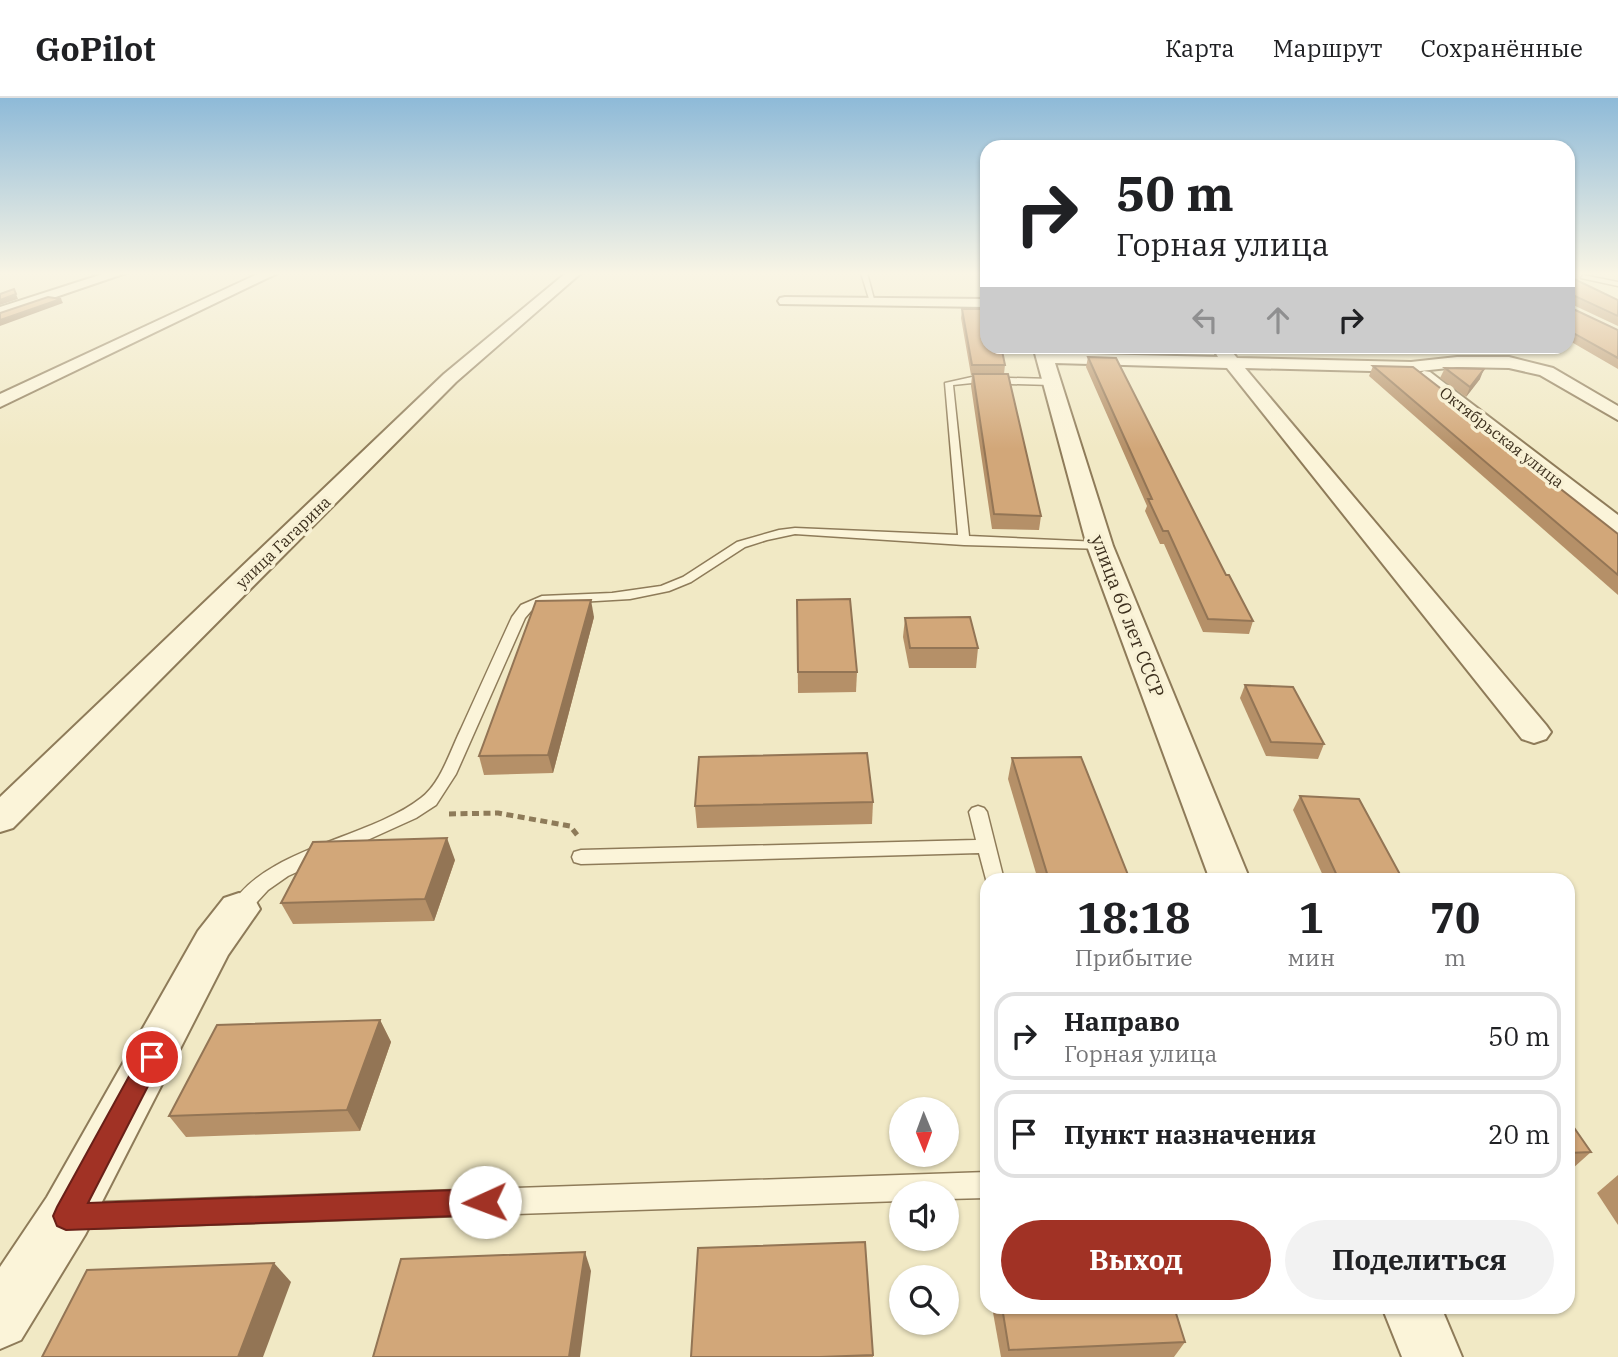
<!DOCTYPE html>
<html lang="ru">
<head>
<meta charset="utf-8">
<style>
	body { margin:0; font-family:"IBM Plex Serif",serif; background:#f2f2f2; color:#202124; height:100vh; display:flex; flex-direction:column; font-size:26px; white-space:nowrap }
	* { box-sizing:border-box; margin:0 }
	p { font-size:23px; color:#757577 }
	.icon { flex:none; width:38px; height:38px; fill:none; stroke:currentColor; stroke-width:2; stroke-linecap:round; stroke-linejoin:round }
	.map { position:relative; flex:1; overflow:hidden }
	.drawer { position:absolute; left:980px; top:775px; width:595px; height:441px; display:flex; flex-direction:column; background:#fff; border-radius:21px; box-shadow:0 2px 5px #0004 }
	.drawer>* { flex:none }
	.banner { position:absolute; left:980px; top:42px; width:595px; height:214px; border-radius:21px; box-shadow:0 2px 5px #0004; background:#fff; color:#202124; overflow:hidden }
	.needle { width:46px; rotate:179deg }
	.tools { position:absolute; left:889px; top:999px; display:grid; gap:14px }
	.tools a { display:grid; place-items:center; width:70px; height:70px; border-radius:50%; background:#fff; box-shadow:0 2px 5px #0004; font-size:35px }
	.pin { position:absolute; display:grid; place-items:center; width:60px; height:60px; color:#fff; margin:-30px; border:4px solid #fff; border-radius:50%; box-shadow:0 2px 7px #0007 }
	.me { position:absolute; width:77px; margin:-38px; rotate:268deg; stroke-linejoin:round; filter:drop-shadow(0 0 5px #0008) }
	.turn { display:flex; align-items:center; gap:24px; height:147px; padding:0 21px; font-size:32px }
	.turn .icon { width:91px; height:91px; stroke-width:2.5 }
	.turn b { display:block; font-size:49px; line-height:60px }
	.lanes { display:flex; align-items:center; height:66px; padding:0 21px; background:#0003; justify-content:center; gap:35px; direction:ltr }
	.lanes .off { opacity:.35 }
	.eta { display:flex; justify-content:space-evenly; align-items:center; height:119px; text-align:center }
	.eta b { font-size:42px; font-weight:800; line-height:49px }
	.button { display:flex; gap:14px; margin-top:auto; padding:14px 21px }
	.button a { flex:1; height:80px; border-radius:42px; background:#a13225; color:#fff; font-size:28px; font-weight:800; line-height:80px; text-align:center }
	.button a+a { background:#f2f2f2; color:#202124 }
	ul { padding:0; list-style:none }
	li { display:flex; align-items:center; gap:21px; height:88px; margin:0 14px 10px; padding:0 7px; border:4px solid #e0e0e0; border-radius:21px }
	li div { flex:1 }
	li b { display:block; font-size:26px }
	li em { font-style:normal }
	header { display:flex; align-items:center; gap:42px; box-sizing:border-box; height:98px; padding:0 35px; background:#fff; border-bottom:2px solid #e0e0e0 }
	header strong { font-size:33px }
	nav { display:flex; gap:38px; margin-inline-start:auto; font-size:24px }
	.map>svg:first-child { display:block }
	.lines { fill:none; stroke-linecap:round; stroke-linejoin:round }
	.service-casing { stroke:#8e7b59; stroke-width:3 }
	.minor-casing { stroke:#8e7b59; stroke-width:4 }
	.path { stroke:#8e7b59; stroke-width:5; stroke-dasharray:7 4.5; stroke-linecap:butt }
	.service { fill:#fbf4d9; fill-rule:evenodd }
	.minor { fill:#fbf4d9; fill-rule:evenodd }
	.wall { fill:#b59068 }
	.shaded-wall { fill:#937555 }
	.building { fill:#d2a779; stroke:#937555; stroke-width:2 }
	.route { fill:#a13225; stroke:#692018; stroke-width:2 }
	.labels { text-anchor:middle; stroke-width:7; stroke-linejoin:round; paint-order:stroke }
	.far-street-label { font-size:16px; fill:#3d301e; stroke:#f8f1d5 }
	.street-label { font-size:19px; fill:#3d301e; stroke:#f8f1d5 }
</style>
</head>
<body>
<header>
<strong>GoPilot</strong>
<nav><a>Карта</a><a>Маршрут</a><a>Сохранённые</a></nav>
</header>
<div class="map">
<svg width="1618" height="1259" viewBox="0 0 1618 1259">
	<rect width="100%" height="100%" fill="#f1e9c5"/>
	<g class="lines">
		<!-- service casing -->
		<g class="service-casing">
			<g id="service">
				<polygon points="861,175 867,175 875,205 870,204"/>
				<polygon points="1583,177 1618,184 1618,188 1581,180"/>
				<path d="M972,279l80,2 4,3 -4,3 -80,-2 -19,2 16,151 131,6 4,1v6l-140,-4 -169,-11 -28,6 -22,7 -54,35 -22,9 -39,8 -85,5 -14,7 -6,7 -69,156 -20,31 -20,13 -128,58 -20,14 -22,24 -7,3 -7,-3 -3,-5c33,-61 140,-70 192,-111 20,-15 29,-47 40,-69 17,-37 34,-75 51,-112l9,-12 21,-9 70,-3 49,-7 22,-9 54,-35 42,-12 16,-2 163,7 -13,-152z"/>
				<polygon points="978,708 984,710 987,714 1004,782 987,782 987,785 979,755 581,766 574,764 572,759 574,754 581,752 976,742 969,714 972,710"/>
				<polygon points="987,1074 987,1100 947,1101 947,1096 901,1096 901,1103 76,1131 67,1127 63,1118 67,1109 76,1105"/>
			</g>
		</g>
		<!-- minor casing -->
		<g class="minor-casing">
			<g id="minor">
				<polygon points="106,175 126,175 0,218 0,209"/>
				<polygon points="260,175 278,175 0,309 0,296"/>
				<polygon points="566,175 581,175 456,284 13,730 0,734 0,699 444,276"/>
				<polygon points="785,199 987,201 987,209 780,206 778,203 780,200"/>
				<polygon points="1033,248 1049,248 1051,255 1218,259 1215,254 1223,249 1229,250 1237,260 1411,264 1457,259 1509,259 1553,270 1618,308 1618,322 1540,277 1509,270 1457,269 1411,274 1245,270 1546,627 1551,634 1546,641 1534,645 1522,641 1227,270 1055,265 1113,448 1250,782 1210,782 1087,448"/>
				<polygon points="1424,273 1430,274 1618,417 1618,436 1609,434 1418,282 1415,278"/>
				<polygon points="239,795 254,800 260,811 228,857 85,1137 21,1242 0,1251 0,1169 47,1099 198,833 224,800"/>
				<polygon points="1382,1209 1441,1209 1462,1259 1402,1259"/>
			</g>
		</g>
		<!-- path -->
		<polyline class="path" points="449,716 498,715 570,728 578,738"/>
		<!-- service -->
		<use href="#service" class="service"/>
		<!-- minor -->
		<use href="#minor" class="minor"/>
	</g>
	<!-- wall -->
	<g class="wall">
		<polygon points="1568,178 1618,202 1618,228 1569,205 1569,209 1618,232 1618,271 1568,242"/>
		<polygon points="962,211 1005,267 1004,276 1041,418 1039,432 992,431 971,288 972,277 971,277 961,220"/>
		<polygon points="1078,248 1111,248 1110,254 1080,253"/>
		<polygon points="1088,259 1226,477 1253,523 1249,536 1203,534 1164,446 1160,446 1145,413 1147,408 1086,269"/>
		<polygon points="1373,268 1456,309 1618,436 1618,497 1369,278"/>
		<polygon points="1445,270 1480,281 1466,299 1440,280"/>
		<polygon points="797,502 857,574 856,594 798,595"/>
		<polygon points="594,519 553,675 484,677 479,658"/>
		<polygon points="905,520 978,550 976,570 909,570 903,539"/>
		<polygon points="1245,587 1324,646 1318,661 1266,658 1240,600"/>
		<polygon points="1012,660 1130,782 1038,782 1008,681"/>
		<polygon points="1300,698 1403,782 1325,782 1293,712"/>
		<polygon points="873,704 872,726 697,730 695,708"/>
		<polygon points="455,762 434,823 293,826 281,805"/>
		<polygon points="380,922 391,944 360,1033 186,1039 169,1018"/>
		<polygon points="1568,1021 1591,1054 1572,1071 1568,1072"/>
		<polygon points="1618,1077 1618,1127 1597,1095"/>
		<polygon points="987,1148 987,1177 984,1159"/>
		<polygon points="992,1209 1174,1209 1185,1244 1174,1259 1001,1259"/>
		<polygon points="873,1257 873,1259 691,1259"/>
	</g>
	<!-- shaded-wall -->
	<g class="shaded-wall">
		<polygon points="14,191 18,201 0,207 0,202"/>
		<polygon points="61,201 63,205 0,228 0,222"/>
		<polygon points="1484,271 1480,281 1466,299 1470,289"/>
		<polygon points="591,502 594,519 553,675 548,657"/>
		<polygon points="447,740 455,762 434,823 425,801"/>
		<polygon points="380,922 391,944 360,1033 347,1012"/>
		<polygon points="585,1154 591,1173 580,1259 569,1259"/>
		<polygon points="274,1165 291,1184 263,1259 238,1259"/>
	</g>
	<!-- building -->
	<g class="building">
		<polygon points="1568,178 1618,202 1618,218 1573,197 1569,199 1569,209 1618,232 1618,260 1568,232"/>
		<polygon points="14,191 16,196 0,202 0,196"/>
		<polygon points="48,199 61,201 0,222 0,215"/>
		<polygon points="962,211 987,211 987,248 1001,248 1005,267 972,267"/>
		<polygon points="1088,259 1116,260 1226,477 1229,477 1253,523 1208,521 1168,433 1163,433 1148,401 1152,401"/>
		<polygon points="1373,268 1413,269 1458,304 1455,308 1618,436 1618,477"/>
		<polygon points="1445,270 1484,271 1470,289"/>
		<polygon points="973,276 1008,276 1041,418 994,416"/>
		<polygon points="850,501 857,574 798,574 797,502"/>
		<polygon points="591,502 548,657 479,658 536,503"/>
		<polygon points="970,519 978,550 910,550 905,520"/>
		<polygon points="1245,587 1293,589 1324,646 1271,644"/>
		<polygon points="867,655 873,704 695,708 699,659"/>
		<polygon points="1081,659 1130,782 1049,782 1012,660"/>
		<polygon points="1300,698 1359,701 1403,782 1339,782"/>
		<polygon points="447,740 425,801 281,805 313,744"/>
		<polygon points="380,922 347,1012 169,1018 217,927"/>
		<polygon points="1568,1021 1591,1054 1568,1055"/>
		<polygon points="865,1144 873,1257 820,1259 691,1259 698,1150"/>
		<polygon points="585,1154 569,1259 373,1259 401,1161"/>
		<polygon points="274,1165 238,1259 42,1259 87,1172"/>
		<polygon points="1002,1209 1174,1209 1185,1244 1009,1252"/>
	</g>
	<!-- sky -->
	<linearGradient id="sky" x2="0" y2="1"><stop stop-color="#8ebad8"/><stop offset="0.5" stop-color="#f9f5e5"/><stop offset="1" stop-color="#f9f5e5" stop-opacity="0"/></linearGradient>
	<rect width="1618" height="351" fill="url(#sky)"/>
	<!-- route -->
	<polygon class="route" points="152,948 160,951 163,959 88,1105 485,1091 494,1095 498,1104 494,1113 485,1117 66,1132 57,1128 53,1118 57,1109 144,951"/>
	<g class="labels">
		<!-- far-street labels -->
		<g class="far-street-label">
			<text transform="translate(1502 339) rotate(38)" y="6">Октябрьская улица</text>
			<text transform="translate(283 444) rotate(-44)" y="6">улица Гагарина</text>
		</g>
		<!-- street labels -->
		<g class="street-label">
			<text transform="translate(1128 518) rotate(69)" y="7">улица 60 лет СССР</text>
		</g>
	</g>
</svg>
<div class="tools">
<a><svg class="needle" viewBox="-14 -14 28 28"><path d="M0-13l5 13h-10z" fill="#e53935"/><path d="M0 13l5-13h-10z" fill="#757577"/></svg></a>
<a><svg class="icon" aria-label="sound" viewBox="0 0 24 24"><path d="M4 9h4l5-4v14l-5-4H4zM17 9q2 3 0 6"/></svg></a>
<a><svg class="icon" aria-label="search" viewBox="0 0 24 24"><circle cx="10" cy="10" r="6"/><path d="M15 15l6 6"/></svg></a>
</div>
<div class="pin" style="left:152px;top:959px;background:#d93025"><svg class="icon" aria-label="arrive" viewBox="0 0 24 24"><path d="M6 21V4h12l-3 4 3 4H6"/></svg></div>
<svg class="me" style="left:485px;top:1104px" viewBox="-20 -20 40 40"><circle r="19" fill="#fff"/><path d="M0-13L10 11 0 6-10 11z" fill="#a13225"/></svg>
<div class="banner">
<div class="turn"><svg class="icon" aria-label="right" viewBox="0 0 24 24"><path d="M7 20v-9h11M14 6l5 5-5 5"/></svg><div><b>50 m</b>Горная улица</div></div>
<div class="lanes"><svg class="icon off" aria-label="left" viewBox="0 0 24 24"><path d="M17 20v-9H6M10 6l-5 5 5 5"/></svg><svg class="icon off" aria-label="ahead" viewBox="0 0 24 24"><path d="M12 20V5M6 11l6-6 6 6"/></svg><svg class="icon" aria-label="right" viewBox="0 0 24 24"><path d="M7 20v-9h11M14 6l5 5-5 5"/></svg></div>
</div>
<section class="drawer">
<div class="eta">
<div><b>18:18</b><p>Прибытие</p></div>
<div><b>1</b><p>мин</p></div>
<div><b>70</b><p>m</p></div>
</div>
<ul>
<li><svg class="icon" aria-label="right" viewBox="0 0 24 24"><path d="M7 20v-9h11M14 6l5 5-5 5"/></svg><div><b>Направо</b><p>Горная улица</p></div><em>50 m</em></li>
<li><svg class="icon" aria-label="arrive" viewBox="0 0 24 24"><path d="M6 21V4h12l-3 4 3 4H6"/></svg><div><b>Пункт назначения</b></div><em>20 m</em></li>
</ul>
<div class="button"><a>Выход</a><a>Поделиться</a></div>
</section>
</div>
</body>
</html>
